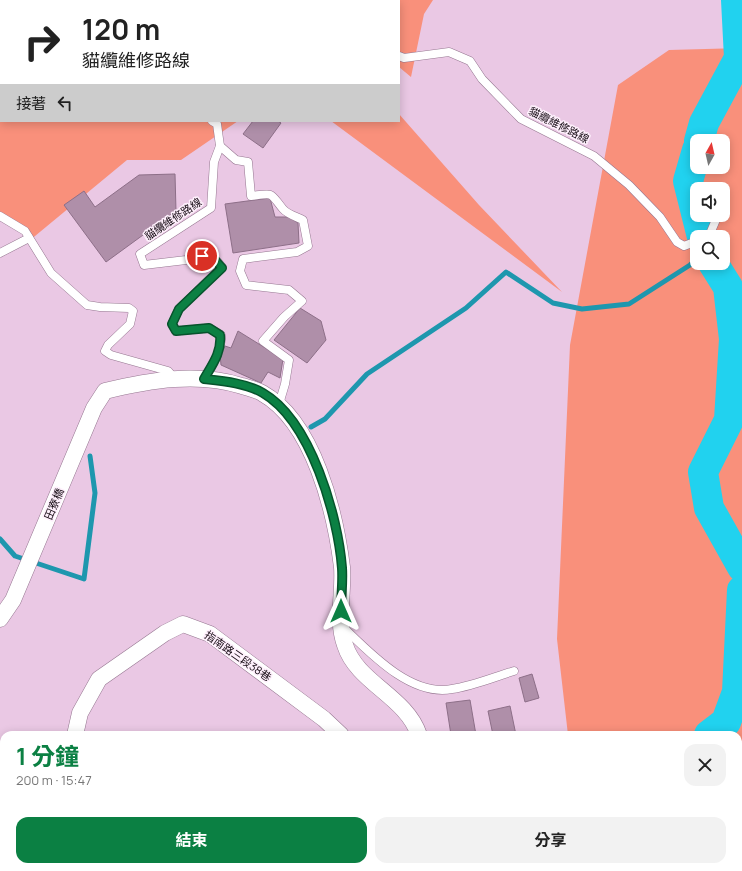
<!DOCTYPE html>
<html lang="zh-TW">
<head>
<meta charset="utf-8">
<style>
	body { margin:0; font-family:Manrope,"Noto Sans TC",sans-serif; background:#f2f2f2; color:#222; height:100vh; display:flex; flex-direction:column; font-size:15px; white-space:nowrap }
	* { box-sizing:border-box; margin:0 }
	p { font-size:13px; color:#767676 }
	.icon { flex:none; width:22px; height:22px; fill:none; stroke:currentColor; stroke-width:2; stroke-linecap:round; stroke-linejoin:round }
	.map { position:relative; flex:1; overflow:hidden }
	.side { position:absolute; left:0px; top:731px; width:742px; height:140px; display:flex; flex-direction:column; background:#fff; border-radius:12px 12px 0 0; box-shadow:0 2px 10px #0003 }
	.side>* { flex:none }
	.top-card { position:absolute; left:0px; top:0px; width:400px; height:122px; box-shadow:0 2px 10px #0003; background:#fff; color:#222; overflow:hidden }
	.needle { width:26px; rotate:8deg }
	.fabs { position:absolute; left:690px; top:134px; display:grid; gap:8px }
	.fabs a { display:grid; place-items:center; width:40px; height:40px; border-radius:8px; background:#fff; box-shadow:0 2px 10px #0003; font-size:20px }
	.pin { position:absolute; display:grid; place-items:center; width:34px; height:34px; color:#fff; margin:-17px; border:2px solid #fff; border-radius:50%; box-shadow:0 1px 4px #0007 }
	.me { position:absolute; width:44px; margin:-22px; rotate:0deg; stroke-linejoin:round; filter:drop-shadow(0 0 3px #0008) }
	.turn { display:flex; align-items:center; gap:14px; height:84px; padding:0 16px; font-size:18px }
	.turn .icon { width:52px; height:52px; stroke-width:2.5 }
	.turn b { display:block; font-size:28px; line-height:34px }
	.then { display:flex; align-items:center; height:38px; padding:0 16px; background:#0003; gap:8px; font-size:15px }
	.round { display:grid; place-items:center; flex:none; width:42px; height:42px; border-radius:12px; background:#f2f2f2 }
	.summary { display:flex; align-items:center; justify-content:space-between; height:68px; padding:0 16px }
	h1 { font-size:24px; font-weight:700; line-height:30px; color:#0b8043 }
	.action { display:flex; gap:8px; margin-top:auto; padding:8px 16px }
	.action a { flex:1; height:46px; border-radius:12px; background:#0b8043; color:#fff; font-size:16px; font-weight:700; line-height:46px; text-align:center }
	.action a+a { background:#f2f2f2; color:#222 }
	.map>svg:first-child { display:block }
	.green { fill:#f9907b; fill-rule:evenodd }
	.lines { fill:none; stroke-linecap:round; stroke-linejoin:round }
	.stream { stroke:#1e97ae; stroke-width:5 }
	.river { stroke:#21d2ef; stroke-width:30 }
	.building { fill:#af8fa9; stroke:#8d6f88 }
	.service-casing { stroke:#967791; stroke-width:9 }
	.minor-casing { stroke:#967791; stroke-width:17 }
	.service { stroke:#fff; stroke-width:8 }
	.minor { stroke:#fff; stroke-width:16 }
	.route-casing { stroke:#07532c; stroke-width:10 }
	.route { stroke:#0b8043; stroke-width:7 }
	.labels { text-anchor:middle; stroke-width:3; stroke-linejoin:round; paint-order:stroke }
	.street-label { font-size:11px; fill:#180d16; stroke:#fef0fc }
</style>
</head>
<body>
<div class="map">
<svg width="742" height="871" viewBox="0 0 742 871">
	<rect width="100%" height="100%" fill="#eac8e4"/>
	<!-- green -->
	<g class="green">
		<polygon points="0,0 285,0 287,1 1,1 1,121 238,121 181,160 127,160 29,241 0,212"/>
		<polygon points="321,0 433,0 424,14 411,77 399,67 399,1"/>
		<path d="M742,48v823h-303l2,-4h297v-132h-170l-11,-96 13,-294 48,-260 51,-35zM697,141h26v26h-26zM697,189h26v26h-26zM697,237h26v26h-26z"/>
		<polygon points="399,114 479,205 562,292 331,121 399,121"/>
	</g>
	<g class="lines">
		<!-- stream -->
		<g class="stream">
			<polyline points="311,427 325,419 367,374 466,308 506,272 553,303 582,309 629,304 690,265 697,258"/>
			<polyline points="0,539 15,556 84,579 95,493 90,456"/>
		</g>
		<!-- river -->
		<g class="river">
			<polyline points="699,141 704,123 739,58 736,0"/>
			<polyline points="697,150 688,181 702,237"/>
			<polyline points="713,263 728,287 734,339 729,420 703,472 709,508 742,567"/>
			<polyline points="709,735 726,722 737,692 742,590"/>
			<polyline points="694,867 698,871"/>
		</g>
	</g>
	<!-- building -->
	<g class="building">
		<polygon points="253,121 278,121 281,123 263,148 243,134"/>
		<polygon points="175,174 176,211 106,262 64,205 84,191 95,207 139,175"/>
		<polygon points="270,198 275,217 289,217 298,223 299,243 233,253 225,204"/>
		<polygon points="300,308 321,321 326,340 307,363 274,340"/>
		<polygon points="238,331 283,359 280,378 268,372 261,383 221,365 220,354 225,346 231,348"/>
		<polygon points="532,674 539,698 525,702 519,678"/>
		<polygon points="470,700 476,735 451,735 446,703"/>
		<polygon points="510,706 516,735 493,735 488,711"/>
	</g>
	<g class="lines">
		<!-- service casing -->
		<g class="service-casing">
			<g id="service">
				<polyline points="364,0 364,1"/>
				<polyline points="226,1 226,0"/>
				<polyline points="399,56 404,58 449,52 470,61 482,79 521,119 594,156 629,185 660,217 677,242 684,246 697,241"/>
				<path d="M220,146l16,14 12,2 3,34c24,-3 18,-4 32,13 4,5 14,8 20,11l5,26 -11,6 -54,7 -3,12 6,14 43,5 13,11 -18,16 -21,24 26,19 -4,24 -6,20"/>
				<polyline points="0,216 25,231 51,273 87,305 100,307 129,308 133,311 130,324 108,345 105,351 111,355 168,371 175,379"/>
				<polyline points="707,237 709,236 718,215"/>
				<polyline points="0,253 29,238"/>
				<path d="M204,379c8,-14 18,-27 17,-44l-12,-7 -33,3 -4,-7 7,-15 43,-42 -7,-8 -13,-3 -16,4 -42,5 -4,-11 71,-46 3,-46 6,-16 -3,-22 -5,-3"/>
				<path d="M343,627c27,26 68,70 109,62 21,-3 42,-12 62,-18"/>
			</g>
		</g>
		<!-- minor casing -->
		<g class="minor-casing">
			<g id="minor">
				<path d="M0,619l13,-19 81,-192 11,-17c45,-11 93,-19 137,-5 7,2 15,4 20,7 52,29 73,119 80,174 2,25 -6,54 3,78 12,38 61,51 74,90"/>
				<polyline points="75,735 80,713 99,679 165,633 183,624 210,634 324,719 341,735"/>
				<polyline points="63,867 65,871"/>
			</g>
		</g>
		<!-- service -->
		<use href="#service" class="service"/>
		<!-- minor -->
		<use href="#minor" class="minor"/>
	</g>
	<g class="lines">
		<!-- route casing -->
		<g class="route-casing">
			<path id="route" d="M202,256l12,3 8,9 -43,41 -7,15 4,7 33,-3 11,7c2,17 -8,30 -16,44 19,2 42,4 59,14 48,28 75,123 79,175 1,14 -1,29 -1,43"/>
		</g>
		<!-- route -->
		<use href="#route" class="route"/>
	</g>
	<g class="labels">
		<!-- street labels -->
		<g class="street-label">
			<text transform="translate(559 125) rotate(27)" y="4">貓纜維修路線</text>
			<text transform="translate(173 219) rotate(-34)" y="4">貓纜維修路線</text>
			<text transform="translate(54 504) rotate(-67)" y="4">田寮橋</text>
			<text transform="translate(238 656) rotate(35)" y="4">指南路三段38巷</text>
		</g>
	</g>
</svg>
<div class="fabs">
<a><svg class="needle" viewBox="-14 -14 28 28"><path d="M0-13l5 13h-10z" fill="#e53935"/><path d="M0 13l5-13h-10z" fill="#767676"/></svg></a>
<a><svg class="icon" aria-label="sound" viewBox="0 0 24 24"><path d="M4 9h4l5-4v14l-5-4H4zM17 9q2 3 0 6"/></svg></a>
<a><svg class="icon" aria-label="search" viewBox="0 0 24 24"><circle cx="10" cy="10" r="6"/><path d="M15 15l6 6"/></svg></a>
</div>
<div class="pin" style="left:202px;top:256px;background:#d93025"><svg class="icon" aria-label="arrive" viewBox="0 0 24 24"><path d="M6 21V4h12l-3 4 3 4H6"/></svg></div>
<svg class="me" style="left:341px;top:611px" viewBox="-20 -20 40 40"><path d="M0-17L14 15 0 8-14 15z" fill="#0b8043" stroke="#fff" stroke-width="4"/></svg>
<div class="top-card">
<div class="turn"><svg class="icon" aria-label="right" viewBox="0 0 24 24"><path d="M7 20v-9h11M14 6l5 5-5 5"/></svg><div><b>120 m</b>貓纜維修路線</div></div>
<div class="then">接著<svg class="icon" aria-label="left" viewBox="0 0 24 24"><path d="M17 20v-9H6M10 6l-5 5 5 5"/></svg></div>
</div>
<section class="side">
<div class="summary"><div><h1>1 分鐘</h1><p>200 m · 15:47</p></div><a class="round"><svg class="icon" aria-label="close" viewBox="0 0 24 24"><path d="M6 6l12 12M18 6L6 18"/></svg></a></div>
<div class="action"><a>結束</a><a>分享</a></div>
</section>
</div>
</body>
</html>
